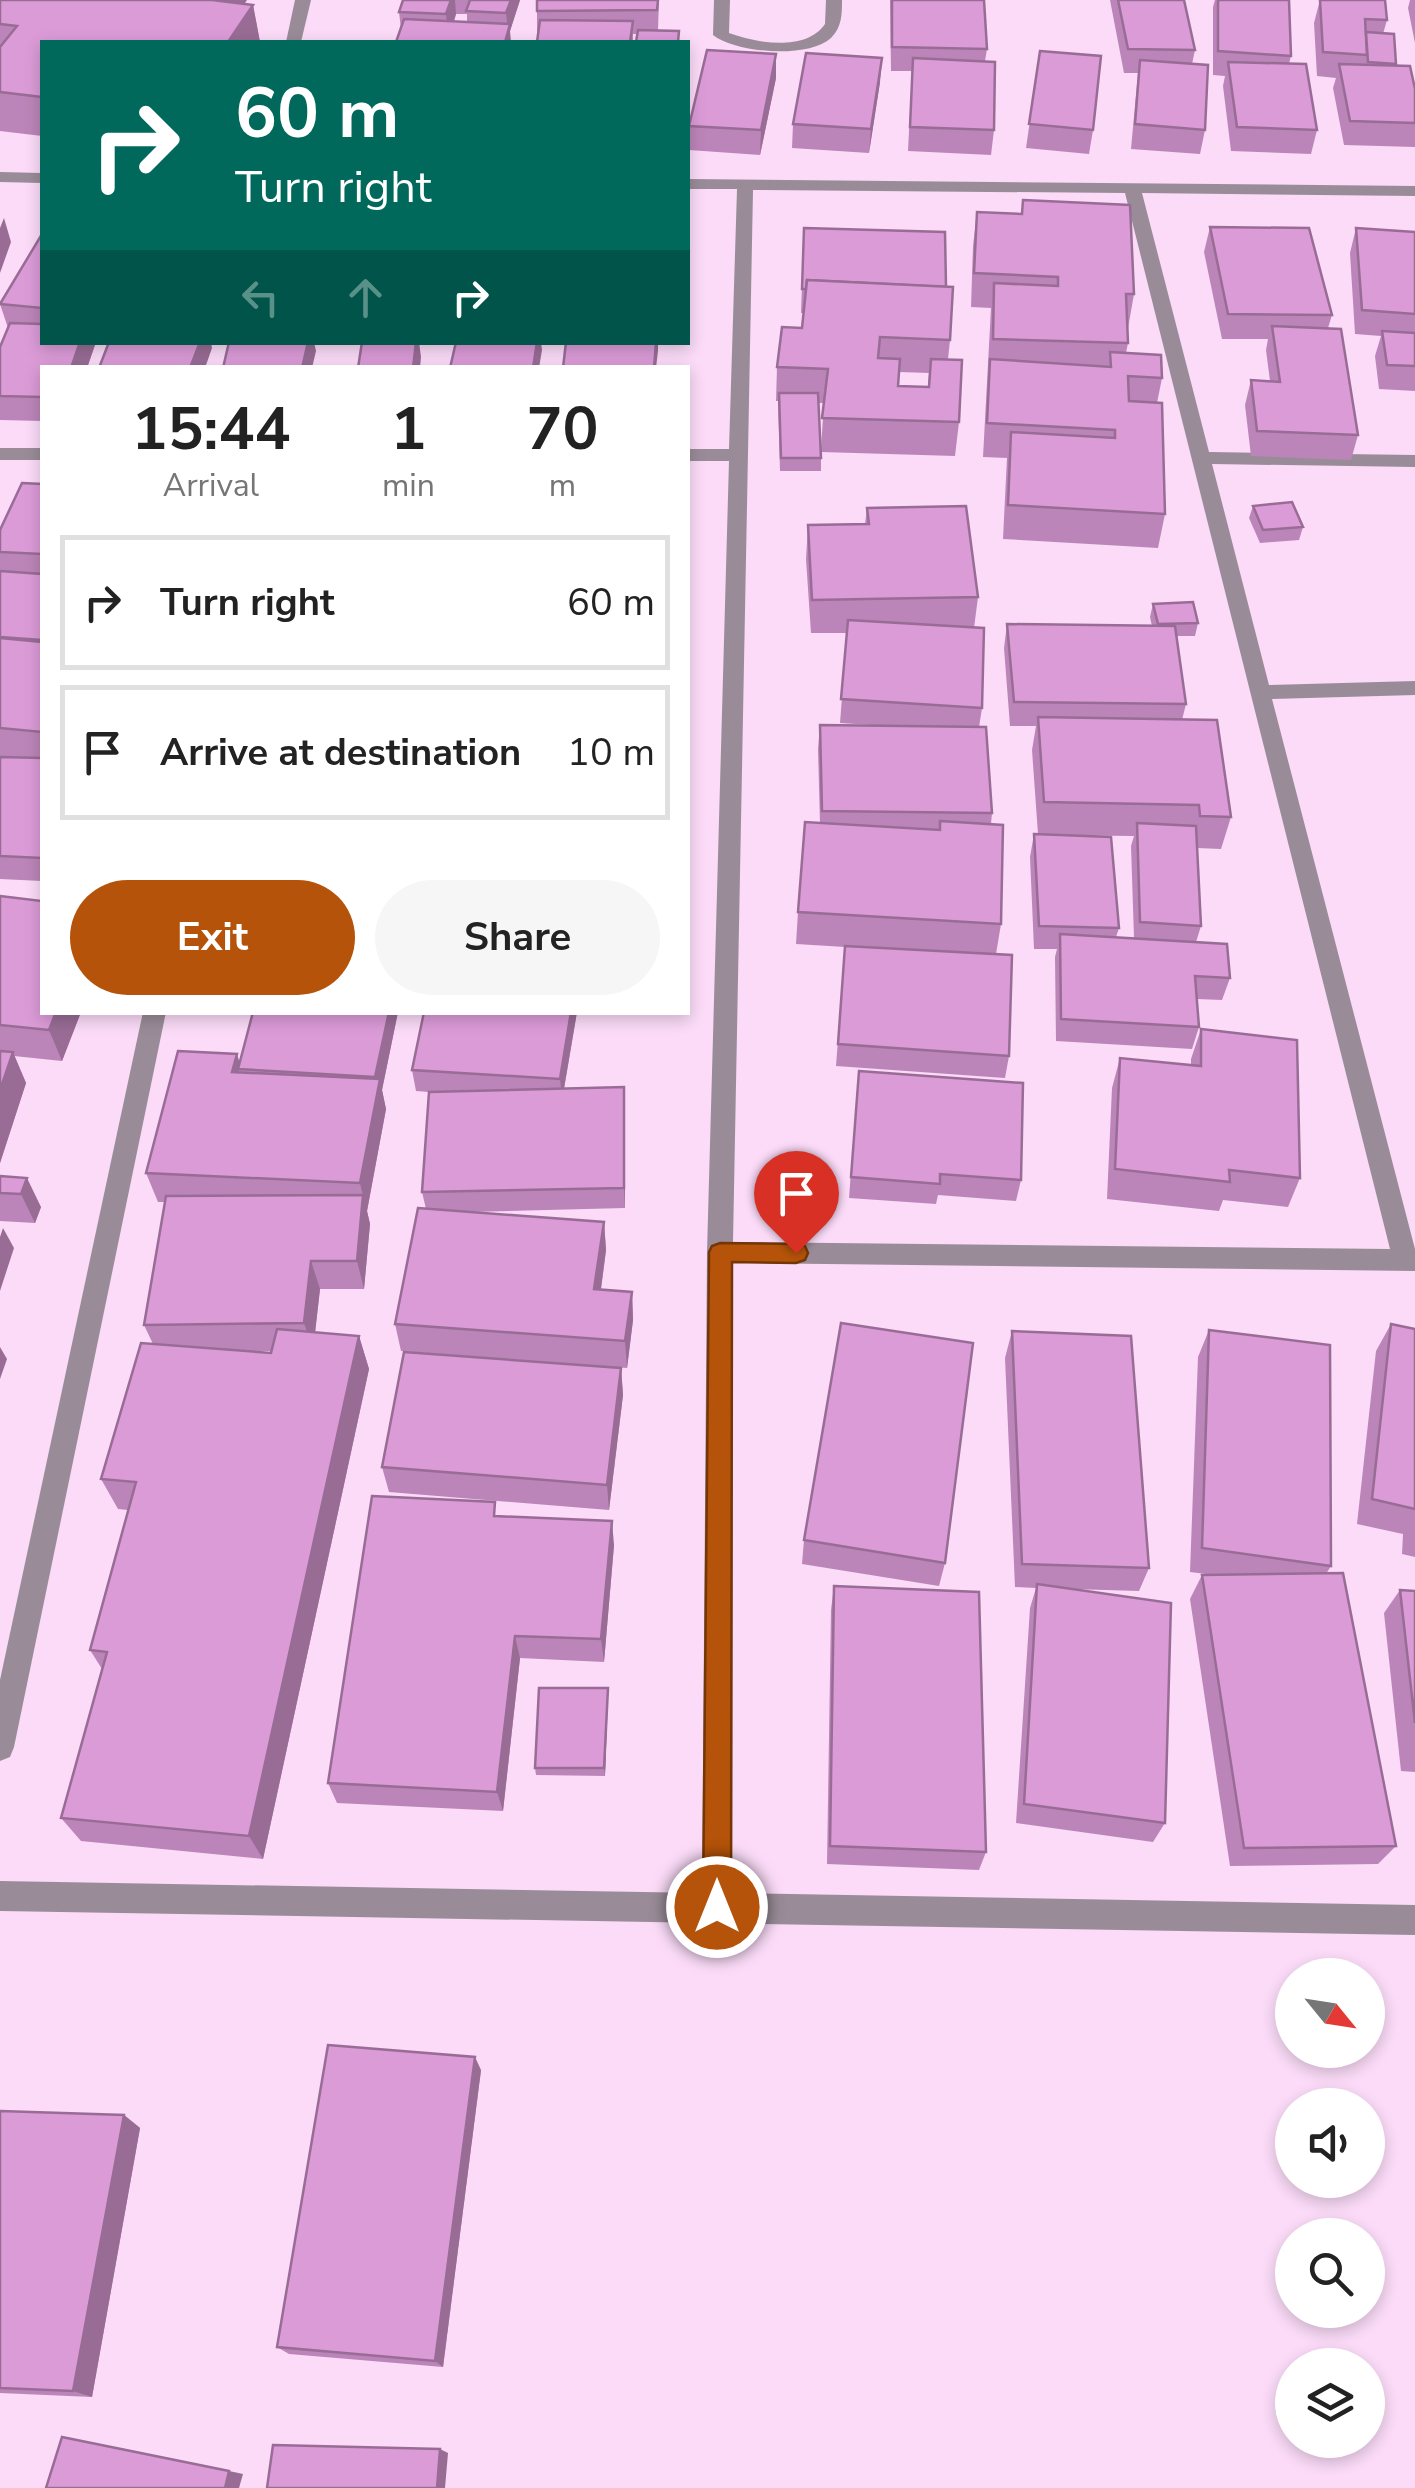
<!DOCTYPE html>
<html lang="en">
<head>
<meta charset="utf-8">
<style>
	body { margin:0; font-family:"Nunito Sans",sans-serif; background:#f6f6f6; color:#222; height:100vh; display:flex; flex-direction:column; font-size:38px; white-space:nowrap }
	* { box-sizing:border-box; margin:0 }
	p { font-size:32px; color:#767676 }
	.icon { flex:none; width:55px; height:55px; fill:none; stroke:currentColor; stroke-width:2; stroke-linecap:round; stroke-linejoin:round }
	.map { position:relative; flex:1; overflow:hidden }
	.side { position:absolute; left:40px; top:365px; width:650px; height:650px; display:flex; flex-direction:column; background:#fff; border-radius:0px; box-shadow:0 5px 15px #0003 }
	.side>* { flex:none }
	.banner { position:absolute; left:40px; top:40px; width:650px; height:305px; border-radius:0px; box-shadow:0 5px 15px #0003; background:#00695c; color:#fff; overflow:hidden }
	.needle { width:65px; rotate:120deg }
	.buttons { position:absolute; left:1275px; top:1958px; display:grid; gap:20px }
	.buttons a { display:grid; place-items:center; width:110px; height:110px; border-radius:50%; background:#fff; box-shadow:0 5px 15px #0003; font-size:50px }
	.pin { position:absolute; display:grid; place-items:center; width:85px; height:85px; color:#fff; margin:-102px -42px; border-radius:50% 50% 50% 0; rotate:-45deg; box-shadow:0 0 10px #0007 }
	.pin .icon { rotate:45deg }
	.me { position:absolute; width:110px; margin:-55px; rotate:0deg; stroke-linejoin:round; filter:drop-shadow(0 0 8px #0008) }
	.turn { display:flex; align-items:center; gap:35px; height:210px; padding:0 30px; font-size:45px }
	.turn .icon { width:130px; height:130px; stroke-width:2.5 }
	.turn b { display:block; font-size:70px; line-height:85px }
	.lanes { display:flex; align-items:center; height:95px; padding:0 30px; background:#0003; justify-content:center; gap:50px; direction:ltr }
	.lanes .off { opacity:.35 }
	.eta { display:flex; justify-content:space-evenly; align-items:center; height:170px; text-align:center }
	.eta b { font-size:60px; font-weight:700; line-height:70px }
	.primary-button { display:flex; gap:20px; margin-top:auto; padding:20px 30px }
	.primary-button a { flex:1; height:115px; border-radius:60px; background:#b45309; color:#fff; font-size:40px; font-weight:700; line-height:115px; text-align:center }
	.primary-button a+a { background:#f6f6f6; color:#222 }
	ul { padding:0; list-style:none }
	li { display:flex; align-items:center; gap:30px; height:135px; margin:0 20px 15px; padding:0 10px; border:5px solid #e0e0e0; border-radius:0px }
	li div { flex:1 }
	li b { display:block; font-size:38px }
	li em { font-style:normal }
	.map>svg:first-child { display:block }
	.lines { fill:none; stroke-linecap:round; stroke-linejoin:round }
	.lane { fill:#998c98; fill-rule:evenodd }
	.street { fill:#998c98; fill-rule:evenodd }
	.wall { fill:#bc85b9; fill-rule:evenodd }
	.shaded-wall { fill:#996c96 }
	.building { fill:#db9bd7; stroke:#996c96; stroke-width:2.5 }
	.route { fill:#b45309; stroke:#753606; stroke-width:2.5 }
</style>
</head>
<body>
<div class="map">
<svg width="1415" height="2488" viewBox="0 0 1415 2488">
	<rect width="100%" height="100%" fill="#fbdbf8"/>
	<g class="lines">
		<!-- lane -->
		<path class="lane" d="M714,0h16l-1,33c27,10 77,19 96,-9l1,-24h16c0,14 0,27 -11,38 -23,21 -95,15 -118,-3z"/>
		<!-- street -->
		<g class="street">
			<polygon points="295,0 311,0 301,42 286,42"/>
			<polygon points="0,172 42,173 42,183 0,182"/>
			<path d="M688,179l727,7v10l-273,-3 67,259 206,3v12l-203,-3 57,221 146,-4v14l-143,4 143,550v22l-682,-8 -1,630 683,12v30l-1415,-24v-30l702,12 5,-641 22,-791h-41v-12h41l8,-260h-49zM753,190l372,3 265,1056 -657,-7z"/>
			<rect x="0" y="448" width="42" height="12"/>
			<polygon points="143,1012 166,1012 14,1747 10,1757 0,1761 0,1680"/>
		</g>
	</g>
	<!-- wall -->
	<g class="wall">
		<polygon points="0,0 253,5 260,42 42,42 42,136 0,131"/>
		<path d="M403,0h117l-10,31 -109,-2 -2,-17zM456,14h11v8h-13z"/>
		<polygon points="537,0 659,0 658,30 679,31 679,42 636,42 637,34 633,34 633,42 537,42"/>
		<polygon points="890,0 984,0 987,49 985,61 994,130 991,155 908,151 912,71 891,71"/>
		<polygon points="1110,0 1184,0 1195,50 1192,64 1205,130 1200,154 1131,149 1138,73 1124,73"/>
		<polygon points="1215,0 1289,0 1291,56 1289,64 1317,130 1311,154 1231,151 1223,86 1225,76 1213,75 1213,7"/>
		<polygon points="1320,0 1387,20 1383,34 1396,64 1396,66 1415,89 1415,147 1344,145 1333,88 1336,78 1317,76 1314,23"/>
		<polygon points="1410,0 1415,0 1415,43 1408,8"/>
		<polygon points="1040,51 1093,130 1089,154 1026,148"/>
		<polygon points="776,78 760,155 689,150 689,126"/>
		<polygon points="880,82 869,153 792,148 793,124"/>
		<polygon points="1023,200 1134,294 1128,328 1128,343 1126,353 1162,378 1157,403 1165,514 1158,548 1003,539 1007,458 983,457 991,308 971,307 973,246 977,212 1021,214"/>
		<polygon points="1210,227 1332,315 1328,328 1358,435 1351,460 1251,456 1245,405 1251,380 1270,381 1266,350 1268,339 1222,339 1204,252"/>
		<path d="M804,228l142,59 4,53 -2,19 11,63 -4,34 -134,-4v19h-41l-2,-70h-2l1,-34 25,-39 1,-15h-2zM899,372l30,1 -1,14 -30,-1zM818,403h6l-3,45z"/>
		<polygon points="1356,228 1415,232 1415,391 1379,389 1375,356 1381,336 1355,334 1350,253"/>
		<polygon points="42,234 42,342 96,342 87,368 42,368 42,421 0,420 0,347 8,328 0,304"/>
		<polygon points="42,484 42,881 0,879 0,552 4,522"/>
		<polygon points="1253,506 1303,527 1299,540 1260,543 1249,518"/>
		<polygon points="867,508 978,597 974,628 982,708 979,727 992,813 991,824 1001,924 996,954 1009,1056 1005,1078 836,1066 845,947 796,944 798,912 820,823 818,749 820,725 887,726 840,723 847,633 811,633 806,559 808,525 865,524"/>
		<path d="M1153,604l45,19 -3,13h-18l9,68 -4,16 49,97 -10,32 -24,-1 4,78 -5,16 34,36 -8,22 -25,-1 2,28 -7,22 -136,-8 -1,-84 2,-8h-23l-4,-92 4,-23h4l-6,-84 4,-24h-26l-6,-78 3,-24 145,2 -2,-9zM1046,835l88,1 -3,10 3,92 -18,-1 3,-9z"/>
		<polygon points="0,896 42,1012 81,1012 62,1061 14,1056 26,1083 0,1163"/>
		<path d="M398,1012l-16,78 4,19 -19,102 3,13 -6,65h-44l-5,43 44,4 10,33 -106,490 -182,-18 -20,-23 41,-149 -12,-19 38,-140 -10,-1 -17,-30 52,-135 -9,-19 21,-123h-7l-12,-29 94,-110zM243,1351h29l-1,2z"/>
		<polygon points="577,1012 564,1089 625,1109 625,1208 468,1212 604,1222 606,1250 601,1290 632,1292 633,1320 627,1368 401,1351 395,1324 426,1209 422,1192 429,1092 416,1091 412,1070"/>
		<polygon points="1201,1029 1300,1178 1288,1207 1223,1200 1219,1211 1107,1199 1112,1088 1120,1058 1191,1065 1191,1059"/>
		<polygon points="857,1092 1021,1180 1016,1201 938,1195 936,1204 849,1198"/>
		<polygon points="0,1176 41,1207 35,1223 0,1221"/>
		<polygon points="1391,1324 1415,1329 1415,1557 1402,1554 1403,1534 1357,1524 1376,1351"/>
		<polygon points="1209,1330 1331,1566 1326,1574 1396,1846 1378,1864 1230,1866 1190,1599 1202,1575 1214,1575 1190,1572 1198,1357"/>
		<polygon points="1012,1331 1149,1568 1139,1591 1071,1589 1165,1823 1153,1842 1016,1823 1030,1608 1036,1588 1015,1587 1005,1358"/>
		<polygon points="621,1368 623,1395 609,1510 389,1492 382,1467"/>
		<polygon points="498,1516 614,1545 604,1662 520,1658 503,1811 337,1803 328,1783"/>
		<polygon points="804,1540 945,1563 939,1586 802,1564"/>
		<polygon points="834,1586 986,1852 979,1870 827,1864 831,1610"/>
		<polygon points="1400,1590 1415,1591 1415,1772 1401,1771 1384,1613"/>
		<polygon points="608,1688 605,1776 536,1775 535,1768"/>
		<polygon points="481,2070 443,2367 289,2354 277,2347"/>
		<polygon points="0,2111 124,2115 140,2128 92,2397 0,2393"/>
	</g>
	<!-- shaded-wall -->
	<g class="shaded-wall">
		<polygon points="212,0 247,0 220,41"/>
		<polygon points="451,0 455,0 456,14 448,38 446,14"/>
		<polygon points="511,0 520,0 510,31 511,42 505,42 508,31 506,13"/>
		<polygon points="253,5 260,42 228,42"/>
		<polygon points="776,54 776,78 760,155 761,130"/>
		<polygon points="882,58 880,82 869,153 871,129"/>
		<polygon points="4,218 11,242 0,273 0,228"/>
		<polygon points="80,342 96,342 87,368 71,368"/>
		<polygon points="200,342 211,342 212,348 205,368 190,368"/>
		<polygon points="308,342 314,342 316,351 312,368 302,368"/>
		<polygon points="416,342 419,342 421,357 420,368 413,368"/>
		<polygon points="537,342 541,342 542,350 539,368 533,368"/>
		<polygon points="656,342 658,342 658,351 656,368 654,368"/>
		<polygon points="56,1012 81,1012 62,1061 49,1030"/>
		<polygon points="389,1012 398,1012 382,1090 386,1109 367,1211 370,1224 364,1289 357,1261 363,1196 360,1183 378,1089 375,1077"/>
		<polygon points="571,1012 577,1012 562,1100 560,1079"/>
		<polygon points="13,1052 26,1083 0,1163 0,1090"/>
		<polygon points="237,1054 242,1070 238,1069 245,1090 232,1072"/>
		<polygon points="624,1087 625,1109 625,1208 624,1188"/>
		<polygon points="27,1178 41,1207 35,1223 21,1194"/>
		<polygon points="604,1222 606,1250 597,1317 594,1289"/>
		<polygon points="3,1228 14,1248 0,1291 0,1237"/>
		<polygon points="311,1261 320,1289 313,1351 304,1323"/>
		<polygon points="632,1292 633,1320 627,1368 625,1341"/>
		<polygon points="359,1336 369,1369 263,1859 249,1836"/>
		<polygon points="0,1347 7,1359 0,1379"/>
		<polygon points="621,1368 623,1395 609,1510 607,1485"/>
		<polygon points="612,1521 614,1545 604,1662 601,1639"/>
		<polygon points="515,1636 520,1658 503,1811 497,1792"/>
		<polygon points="608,1688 608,1696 605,1776 604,1768"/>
		<polygon points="475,2057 481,2070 443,2367 435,2361"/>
		<polygon points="124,2115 140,2128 92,2397 73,2391"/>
		<polygon points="440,2449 448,2453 445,2488 437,2488"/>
		<polygon points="229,2471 243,2474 239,2488 225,2488"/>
	</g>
	<!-- building -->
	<g class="building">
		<polygon points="0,0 212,0 253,5 228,42 42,42 42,97 0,92 0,47 17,26 0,24"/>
		<polygon points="403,0 451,0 446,14 399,12"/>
		<polygon points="470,0 511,0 506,13 466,11"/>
		<polygon points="537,0 658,0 657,10 537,11"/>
		<polygon points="892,0 984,0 987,49 892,47"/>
		<polygon points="1118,0 1184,0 1195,50 1128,49"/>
		<polygon points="1218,0 1289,0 1291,56 1218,51"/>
		<polygon points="1320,0 1385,0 1387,20 1365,19 1367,55 1323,52"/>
		<polygon points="404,19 510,24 505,42 396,42"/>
		<polygon points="540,20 633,21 630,42 537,42"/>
		<polygon points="638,30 679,31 678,42 636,42"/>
		<polygon points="1366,32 1394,34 1396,64 1368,62"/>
		<polygon points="707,50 776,54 761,130 689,126"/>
		<polygon points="1040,51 1101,56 1093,130 1029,124"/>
		<polygon points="806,53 882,58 871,129 793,124"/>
		<polygon points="913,58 995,62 994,130 910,127"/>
		<polygon points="1140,60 1208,65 1205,130 1135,124"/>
		<polygon points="1228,62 1306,64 1317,130 1237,127"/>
		<polygon points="1339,64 1410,66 1415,89 1415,123 1350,121"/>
		<polygon points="1023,200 1130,205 1134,294 1126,294 1128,343 993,339 994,283 1058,286 1058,277 974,273 977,212 1022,214"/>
		<polygon points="1210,227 1309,228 1332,315 1228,314"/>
		<polygon points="804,228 945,232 946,287 807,280 806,289 802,289"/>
		<polygon points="1356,228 1415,232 1415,314 1362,310"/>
		<polygon points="42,234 42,308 0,304"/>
		<polygon points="807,280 953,287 950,340 880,337 878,358 900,359 898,386 929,387 931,359 962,360 959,422 822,418 828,369 777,367 782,327 802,328"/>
		<polygon points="10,323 42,324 42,342 80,342 71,368 42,368 42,397 0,396 0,347"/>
		<polygon points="1272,326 1341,329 1358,435 1257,431 1251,380 1280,382"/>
		<polygon points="1382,331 1415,333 1415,366 1387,365"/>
		<polygon points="109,342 200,342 190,368 99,368"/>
		<polygon points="229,342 308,342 302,368 223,368"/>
		<polygon points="362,342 416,342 413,368 358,368"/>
		<polygon points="456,342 537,342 533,368 450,368"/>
		<polygon points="566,342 656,342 654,368 563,368"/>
		<polygon points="1110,352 1161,355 1162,378 1128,376 1129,401 1162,403 1165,514 1008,505 1011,432 1115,438 1115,430 987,423 990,359 1111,367"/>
		<polygon points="779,393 818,393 821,458 781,458"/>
		<polygon points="22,483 42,484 42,554 0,552 0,530"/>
		<polygon points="1292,502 1303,527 1263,530 1253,506"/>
		<polygon points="966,506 978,597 812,600 808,525 869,524 867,508"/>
		<polygon points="0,571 42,574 42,640 0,637"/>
		<polygon points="1193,602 1198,623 1158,624 1153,604"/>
		<polygon points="848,620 984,628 982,708 841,699"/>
		<polygon points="1007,624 1175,626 1186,704 1014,702"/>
		<polygon points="0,638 42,642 42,732 0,728"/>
		<polygon points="1038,717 1217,720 1231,817 1200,816 1199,805 1044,802"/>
		<polygon points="820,725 986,727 992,813 822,811"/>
		<polygon points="0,757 42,758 42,858 0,856"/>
		<polygon points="940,821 1003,825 1001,924 798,912 805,822 940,830"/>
		<polygon points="1137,823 1196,826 1201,926 1140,922"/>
		<polygon points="1034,834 1111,837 1119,928 1039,926"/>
		<polygon points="0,896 42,901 42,1012 56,1012 49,1030 0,1025"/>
		<polygon points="1060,934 1227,944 1230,978 1195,976 1199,1027 1061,1019"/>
		<polygon points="845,946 1012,955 1009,1056 838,1044"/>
		<polygon points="253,1012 389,1012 375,1077 238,1069"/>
		<polygon points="424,1012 571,1012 560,1079 412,1070"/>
		<polygon points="1201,1029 1297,1040 1300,1178 1229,1170 1230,1182 1115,1169 1120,1058 1201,1066"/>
		<polygon points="0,1051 13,1052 0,1090"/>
		<polygon points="178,1051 237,1054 232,1072 380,1079 360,1183 146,1173"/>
		<polygon points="859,1071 1023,1083 1021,1180 940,1174 940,1184 851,1177"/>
		<polygon points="624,1087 624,1188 422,1192 429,1092"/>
		<polygon points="0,1176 27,1178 21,1194 0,1193"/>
		<polygon points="363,1195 357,1261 311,1261 304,1323 144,1325 166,1196"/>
		<polygon points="418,1208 604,1222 594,1289 632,1292 625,1341 395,1324"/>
		<polygon points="841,1323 973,1343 945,1563 804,1540"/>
		<polygon points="1391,1324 1415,1329 1415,1509 1372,1499"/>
		<polygon points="277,1329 359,1336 249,1836 61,1818 107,1652 90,1650 136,1482 101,1479 141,1343 271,1353"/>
		<polygon points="1209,1330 1330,1345 1331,1566 1202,1548"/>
		<polygon points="1012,1331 1131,1336 1149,1568 1022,1564"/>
		<polygon points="404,1352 621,1368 607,1485 382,1467"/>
		<polygon points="372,1496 495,1502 494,1516 612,1521 601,1639 515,1636 497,1792 328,1783"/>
		<polygon points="1343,1573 1396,1846 1244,1848 1202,1575"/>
		<polygon points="1037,1584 1171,1603 1165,1823 1024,1804"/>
		<polygon points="834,1586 979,1592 986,1852 830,1846"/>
		<polygon points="1400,1590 1415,1591 1415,1723"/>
		<polygon points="539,1688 608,1688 604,1768 535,1768"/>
		<polygon points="328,2045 475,2057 435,2361 277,2347"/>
		<polygon points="0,2111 124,2115 73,2391 0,2388"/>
		<polygon points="62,2437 229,2471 225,2488 46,2488"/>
		<polygon points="273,2445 440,2449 437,2488 267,2488"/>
	</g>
	<!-- route -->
	<polygon class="route" points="720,1243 796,1244 805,1246 808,1253 805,1260 796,1263 732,1262 731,1907 727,1917 717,1921 707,1917 703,1907 709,1252 712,1246"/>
</svg>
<div class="buttons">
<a><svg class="needle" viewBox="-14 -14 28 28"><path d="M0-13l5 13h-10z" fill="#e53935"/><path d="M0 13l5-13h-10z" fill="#767676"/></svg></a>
<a><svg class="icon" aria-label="sound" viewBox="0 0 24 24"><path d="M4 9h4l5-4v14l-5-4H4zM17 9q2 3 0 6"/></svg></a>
<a><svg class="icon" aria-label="search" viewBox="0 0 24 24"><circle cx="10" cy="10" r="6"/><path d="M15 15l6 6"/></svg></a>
<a><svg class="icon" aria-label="layers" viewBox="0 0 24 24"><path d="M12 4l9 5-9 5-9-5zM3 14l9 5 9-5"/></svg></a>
</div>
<div class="pin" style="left:796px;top:1253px;background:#d93025"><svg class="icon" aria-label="arrive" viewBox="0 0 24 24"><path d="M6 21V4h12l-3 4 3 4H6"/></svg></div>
<svg class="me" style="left:717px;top:1907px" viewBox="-20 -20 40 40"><circle r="17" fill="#b45309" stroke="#fff" stroke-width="3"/><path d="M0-11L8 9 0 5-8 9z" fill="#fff"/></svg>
<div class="banner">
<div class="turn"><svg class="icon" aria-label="right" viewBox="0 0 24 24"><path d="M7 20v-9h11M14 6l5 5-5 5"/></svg><div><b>60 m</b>Turn right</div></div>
<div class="lanes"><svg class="icon off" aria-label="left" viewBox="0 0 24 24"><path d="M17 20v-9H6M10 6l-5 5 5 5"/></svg><svg class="icon off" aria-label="ahead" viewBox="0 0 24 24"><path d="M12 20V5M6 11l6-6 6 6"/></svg><svg class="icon" aria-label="right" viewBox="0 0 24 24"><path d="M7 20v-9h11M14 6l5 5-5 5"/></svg></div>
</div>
<section class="side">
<div class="eta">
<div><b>15:44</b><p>Arrival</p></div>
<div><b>1</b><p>min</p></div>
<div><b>70</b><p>m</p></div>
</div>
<ul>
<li><svg class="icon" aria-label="right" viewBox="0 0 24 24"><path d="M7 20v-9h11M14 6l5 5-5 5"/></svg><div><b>Turn right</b></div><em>60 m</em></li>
<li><svg class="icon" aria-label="arrive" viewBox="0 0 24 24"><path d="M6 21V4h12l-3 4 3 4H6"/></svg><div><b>Arrive at destination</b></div><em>10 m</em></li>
</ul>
<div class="primary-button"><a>Exit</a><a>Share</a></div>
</section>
</div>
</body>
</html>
